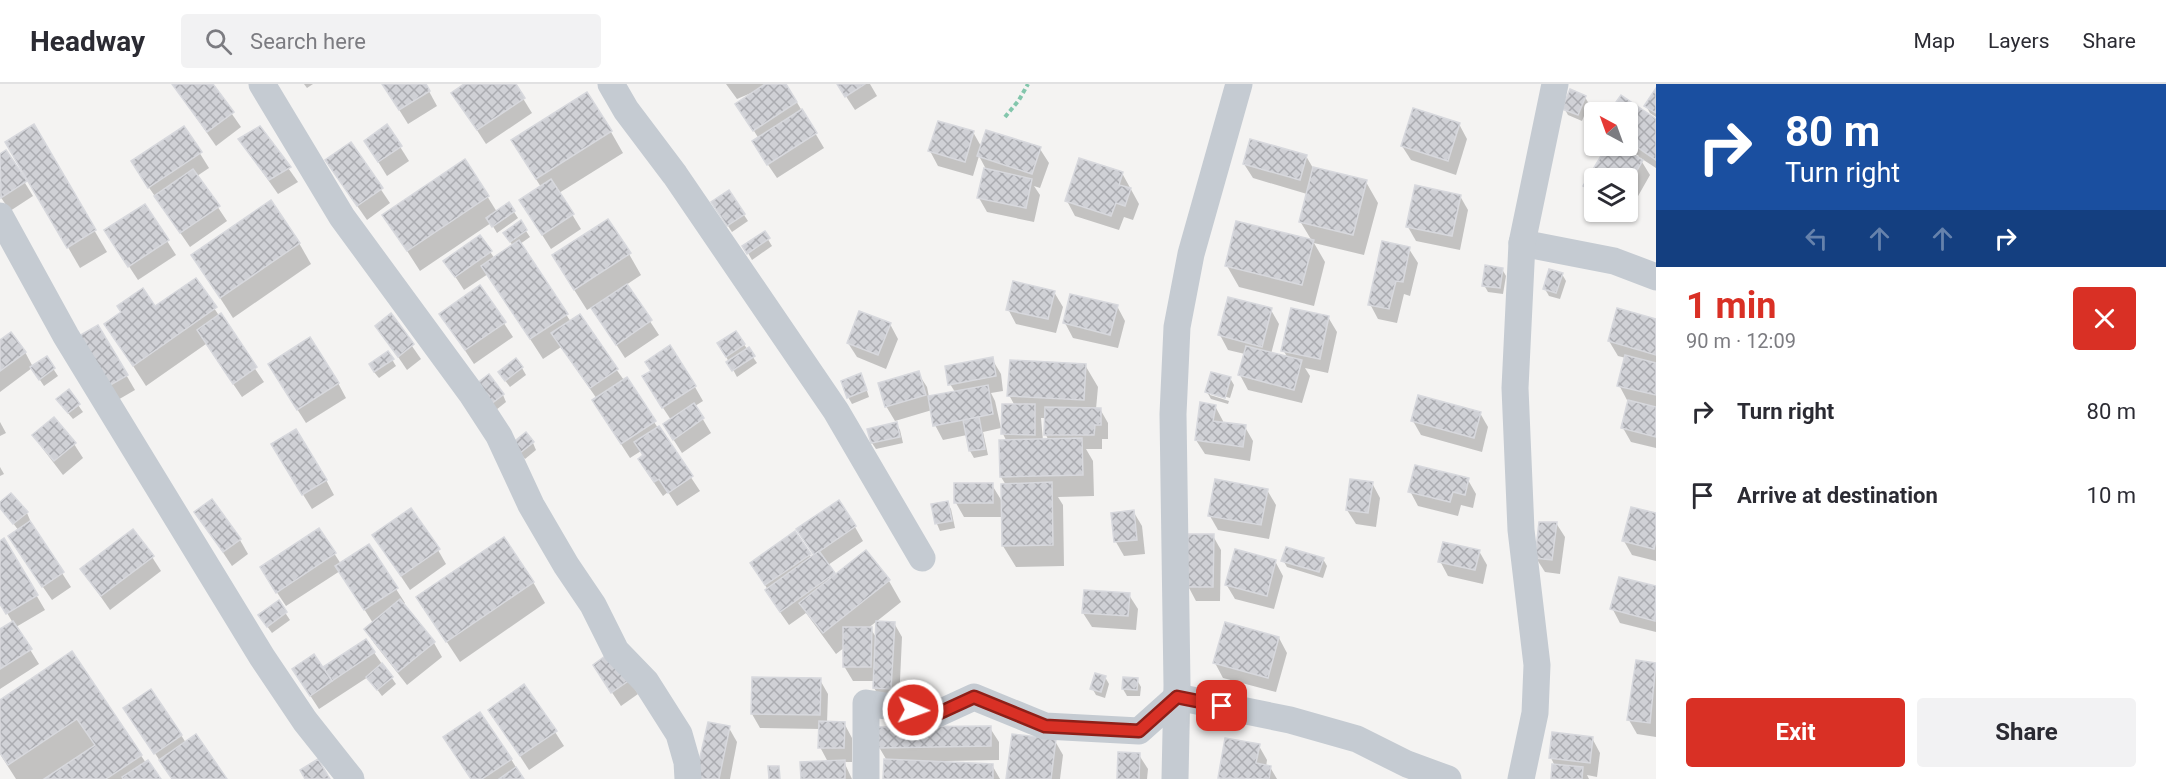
<!DOCTYPE html>
<html lang="en">
<head>
<meta charset="utf-8">
<style>
	body { margin:0; font-family:Roboto,sans-serif; background:#f2f2f3; color:#2b2b33; height:100vh; display:flex; flex-direction:column; font-size:22px; white-space:nowrap }
	* { box-sizing:border-box; margin:0 }
	p { font-size:20px; color:#7c7c81 }
	.icon { flex:none; width:33px; height:33px; fill:none; stroke:currentColor; stroke-width:2; stroke-linecap:round; stroke-linejoin:round }
	.map { position:relative; flex:1; overflow:hidden }
	.details { display:flex; flex-direction:column; background:#fff; width:510px }
	.details>* { flex:none }
	.hud { background:#1a4fa0; color:#fff; overflow:hidden }
	.needle { width:39px; rotate:319deg }
	.fabs { position:absolute; left:1584px; top:18px; display:grid; gap:12px }
	.fabs a { display:grid; place-items:center; width:54px; height:54px; border-radius:6px; background:#fff; box-shadow:0 2px 4px #0004; font-size:30px }
	.pin { position:absolute; display:grid; place-items:center; width:51px; height:51px; color:#fff; margin:-26px; border-radius:12px; box-shadow:0 3px 9px #0006 }
	.me { position:absolute; width:66px; margin:-33px; rotate:92deg; stroke-linejoin:round; filter:drop-shadow(0 0 4px #0008) }
	.turn { display:flex; align-items:center; gap:21px; height:126px; padding:0 30px; font-size:27px }
	.turn .icon { width:78px; height:78px; stroke-width:2.5 }
	.turn b { display:block; font-size:42px; line-height:51px }
	.lanes { display:flex; align-items:center; height:57px; padding:0 30px; background:#0003; justify-content:center; gap:30px; direction:ltr }
	.lanes .off { opacity:.35 }
	.round { display:grid; place-items:center; flex:none; width:63px; height:63px; border-radius:6px; background:#f2f2f3 }
	.head { display:flex; align-items:center; justify-content:space-between; height:102px; padding:0 30px }
	h1 { font-size:36px; font-weight:700; line-height:45px; color:#d93025 }
	.cta { display:flex; gap:12px; margin-top:auto; padding:12px 30px }
	.cta a { flex:1; height:69px; border-radius:6px; background:#d93025; color:#fff; font-size:24px; font-weight:700; line-height:69px; text-align:center }
	.cta a+a { background:#f2f2f3; color:#2b2b33 }
	ul { padding:0; list-style:none }
	li { display:flex; align-items:center; gap:18px; height:84px; padding:0 30px }
	li div { flex:1 }
	li b { display:block; font-size:22px }
	li em { font-style:normal }
	header { display:flex; align-items:center; gap:36px; box-sizing:border-box; height:84px; padding:0 30px; background:#fff; border-bottom:2px solid #e1e1e2 }
	header strong { font-size:28px }
	nav { display:flex; gap:33px; margin-inline-start:auto; font-size:21px }
	.search { width:420px; height:54px; background:#f2f2f3; display:flex; align-items:center; gap:15px; box-sizing:border-box; padding:0 21px; border-radius:6px; color:#7c7c81; font-size:22px }
	main { display:flex; flex:1; min-height:0 }
	.map>svg:first-child { display:block }
	.shadow { fill:#0003; fill-rule:evenodd }
	.building { fill:url(#building-cross-hatch); stroke:#d7d8dd; stroke-width:1.5 }
	.lines { fill:none; stroke-linecap:round; stroke-linejoin:round }
	.path { stroke:#83c6ac; stroke-width:4; stroke-dasharray:4.5 3; stroke-linecap:butt }
	.street { stroke:#c5cbd2; stroke-width:27 }
	.route-casing { stroke:#8d1f18; stroke-width:15 }
	.route { stroke:#d93025; stroke-width:10 }
</style>
</head>
<body>
<header>
<strong>Headway</strong>
<div class="search"><svg class="icon" aria-label="search" viewBox="0 0 24 24"><circle cx="10" cy="10" r="6"/><path d="M15 15l6 6"/></svg>Search here</div>
<nav><a>Map</a><a>Layers</a><a>Share</a></nav>
</header>
<main>
<div class="map">
<svg width="1656" height="695" viewBox="0 0 1656 695">
	<defs>
		<pattern id="building-cross-hatch" width="8" height="8" patternUnits="userSpaceOnUse" patternTransform="scale(1.5)"><rect width="8" height="8" fill="#d0d1d6"/><path d="M0 0l8 8M0 8l8-8" fill="none" stroke="#abacb1"/></pattern>
	</defs>
	<rect width="100%" height="100%" fill="#f4f3f2"/>
	<!-- shadow -->
	<g class="shadow">
		<polygon points="173,0 211,0 241,43 216,62"/>
		<polygon points="304,0 313,0 307,4"/>
		<polygon points="383,0 425,0 437,22 408,40"/>
		<polygon points="466,0 514,0 532,29 486,60 462,23"/>
		<polygon points="726,0 786,0 824,64 777,94 762,72 759,55 746,34 751,9 737,15"/>
		<polygon points="838,0 870,0 877,12 855,26"/>
		<polygon points="1656,6 1656,33 1650,29 1646,22"/>
		<polygon points="1585,13 1589,20 1582,37 1568,31 1564,24"/>
		<polygon points="1621,14 1656,37 1656,84 1639,73 1650,91 1625,135 1613,128 1628,128 1628,94 1594,94 1594,117 1585,102 1609,62 1615,62 1637,74 1639,72 1623,62 1628,62 1628,28 1611,28"/>
		<polygon points="1459,40 1467,55 1456,91 1411,76 1402,62"/>
		<polygon points="33,42 107,168 80,184 7,58"/>
		<polygon points="387,42 409,77 387,92 374,71"/>
		<polygon points="184,44 209,84 197,92 227,137 190,163 141,92"/>
		<polygon points="260,44 298,98 278,110 240,56"/>
		<polygon points="611,48 623,69 559,109 581,145 551,165 529,130 541,103 525,78"/>
		<polygon points="973,48 982,64 1040,65 1049,79 1040,104 1034,102 1040,111 1034,138 987,128 979,114 987,87 979,72 973,92 938,82 930,67"/>
		<polygon points="350,60 390,119 367,136 335,90"/>
		<polygon points="6,68 33,112 10,127 0,112 0,72"/>
		<polygon points="1306,72 1313,84 1366,98 1378,119 1364,171 1314,159 1325,178 1314,222 1239,203 1227,182 1312,157 1300,137 1307,110 1253,94 1244,80"/>
		<polygon points="1122,89 1139,120 1133,136 1124,133 1119,146 1075,132 1067,117"/>
		<polygon points="487,112 497,128 514,128 518,134 497,149 491,139 420,187 384,131"/>
		<polygon points="1460,112 1468,126 1460,166 1416,157 1408,143"/>
		<polygon points="717,125 744,131 748,137 732,148"/>
		<polygon points="520,138 530,153 520,160 571,238 616,285 654,338 700,407 677,422 668,408 663,412 648,390 640,376 644,373 641,367 630,374 602,331 597,315 561,263 543,275 488,190 464,206 445,177 480,153 495,175 513,162 509,156"/>
		<polygon points="764,149 772,162 752,176 744,162"/>
		<polygon points="167,157 176,171 138,196 115,161"/>
		<polygon points="299,159 311,180 233,234 193,172"/>
		<polygon points="1409,165 1418,179 1410,212 1404,210 1397,239 1378,235 1370,220"/>
		<polygon points="629,170 641,191 626,201 659,251 625,274 592,223 587,226 566,193"/>
		<polygon points="1502,185 1506,192 1503,210 1488,208 1484,201"/>
		<polygon points="1562,190 1566,197 1560,215 1549,212 1545,205"/>
		<polygon points="195,196 264,298 242,313 206,260 146,302 106,240 155,224"/>
		<polygon points="480,203 513,253 474,280 450,244"/>
		<polygon points="1054,208 1063,223 1056,249 1016,240 1008,225"/>
		<polygon points="1117,222 1125,237 1118,264 1073,254 1065,239"/>
		<polygon points="1271,226 1279,240 1271,270 1288,274 1283,266 1328,233 1337,248 1328,289 1305,284 1310,292 1302,319 1248,306 1240,291 1245,270 1228,266 1220,251"/>
		<polygon points="391,232 421,275 407,286 377,242"/>
		<polygon points="1656,237 1656,364 1631,358 1623,344 1630,317 1627,316 1619,301 1626,274 1618,272 1609,257"/>
		<polygon points="890,240 898,255 886,285 857,273 848,259"/>
		<polygon points="98,243 135,306 116,317 79,254"/>
		<polygon points="736,249 757,279 737,293 723,267"/>
		<polygon points="0,258 25,268 33,283 46,274 58,292 44,302 32,284 0,308"/>
		<polygon points="388,269 396,282 379,294 374,288"/>
		<polygon points="992,275 1001,290 1003,307 991,309 995,317 1001,344 983,348 988,371 974,374 970,367 967,351 943,356 935,341 932,326 895,337 886,322 918,289 927,303 929,313 955,308 950,300"/>
		<path d="M1085,281l13,22 -2,22h4l8,14v16h-6v10h-16l7,12 1,35 -36,1 5,8 1,61 -48,1 -13,-21v-29h-39l-8,-14 36,-18 11,18 3,-18 -5,-8v-35h6l-4,-8 12,-28 -6,-11zM1041,334h5v17l3,6h-6z"/>
		<polygon points="522,284 526,291 510,303 504,295"/>
		<polygon points="1230,294 1234,301 1230,314 1210,308 1210,311 1229,317 1228,320 1211,315 1207,308"/>
		<polygon points="278,295 338,299 346,314 306,339"/>
		<polygon points="864,298 869,313 852,320 848,313"/>
		<polygon points="695,303 703,317 695,322 711,349 682,369 673,355 671,336 652,307"/>
		<polygon points="68,307 83,328 73,335 62,322"/>
		<polygon points="477,311 503,311 506,318 491,330"/>
		<polygon points="1215,322 1223,337 1223,339 1245,343 1253,357 1250,377 1205,370 1196,356"/>
		<polygon points="1480,329 1488,343 1482,368 1421,351 1413,337"/>
		<polygon points="0,338 6,349 0,352"/>
		<polygon points="896,339 900,346 903,359 876,365 872,359"/>
		<polygon points="34,351 74,360 83,374 63,391 43,365"/>
		<polygon points="533,359 536,366 525,375 518,366"/>
		<polygon points="281,375 326,396 334,411 312,425"/>
		<polygon points="0,383 4,390 0,392"/>
		<polygon points="1468,396 1476,410 1473,424 1461,421 1458,432 1418,422 1410,407"/>
		<polygon points="1372,399 1380,414 1376,443 1356,440 1347,426"/>
		<polygon points="1267,406 1276,421 1269,455 1218,446 1210,432"/>
		<polygon points="11,411 27,429 30,436 29,438 71,503 52,516 18,467 19,447 0,422"/>
		<polygon points="947,419 951,425 955,444 940,447 937,440 933,421"/>
		<polygon points="1133,427 1142,442 1145,470 1124,472 1116,458"/>
		<polygon points="196,428 240,456 248,470 232,482"/>
		<polygon points="1656,431 1656,477 1632,471 1624,457"/>
		<polygon points="1556,439 1565,453 1560,490 1545,488 1536,474"/>
		<polygon points="855,443 863,457 828,481 835,492 866,468 889,497 901,518 867,545 871,545 877,555 894,539 902,553 899,619 883,618 874,604 875,597 853,597 844,582 845,563 836,570 806,529 789,541 775,521 767,507 768,506 760,493 795,449 812,475 815,472 798,446"/>
		<polygon points="319,446 341,480 368,462 396,505 405,519 403,521 434,559 442,573 407,601 374,559 366,545 373,539 340,487 286,522 270,498"/>
		<polygon points="374,452 438,466 446,480 410,506"/>
		<polygon points="1213,452 1221,466 1220,517 1196,517 1188,502"/>
		<polygon points="4,456 45,526 16,543 39,580 0,605 0,547 13,539 0,517 0,458"/>
		<polygon points="1479,467 1487,481 1483,500 1448,492 1440,477"/>
		<polygon points="152,473 161,487 110,526 82,486"/>
		<polygon points="1323,475 1327,482 1323,494 1287,483 1283,476"/>
		<polygon points="1275,477 1283,492 1274,525 1235,515 1226,500"/>
		<polygon points="1620,494 1656,504 1656,548 1620,539 1612,524"/>
		<polygon points="533,498 545,519 460,578 418,514"/>
		<polygon points="1129,511 1138,525 1136,546 1092,543 1083,529"/>
		<polygon points="278,518 290,536 272,549 264,538"/>
		<polygon points="1279,554 1287,569 1276,608 1223,594 1215,579"/>
		<polygon points="366,557 396,600 382,612 368,593 319,625 302,599"/>
		<polygon points="72,569 146,679 148,678 159,695 16,695 0,670 0,618"/>
		<polygon points="612,570 638,610 621,622 603,595"/>
		<polygon points="1637,578 1656,581 1656,653 1637,650 1629,636"/>
		<polygon points="1105,593 1109,600 1105,614 1096,611 1092,604"/>
		<polygon points="820,596 828,610 827,639 844,639 852,654 852,678 844,678 852,695 802,695 802,679 828,678 820,663 820,645 760,644 752,630"/>
		<polygon points="1137,596 1141,603 1140,612 1127,612 1123,605"/>
		<polygon points="125,624 181,651 186,659 196,652 226,695 172,695"/>
		<polygon points="490,626 555,648 564,662 529,686"/>
		<polygon points="729,644 737,658 730,695 697,695"/>
		<polygon points="990,644 999,658 999,676 945,677 945,679 992,681 1000,695 885,695 886,675 879,663"/>
		<polygon points="1013,652 1055,657 1063,671 1060,695 1008,695"/>
		<polygon points="1592,654 1600,669 1597,693 1587,691 1589,695 1552,695 1553,681 1555,682 1551,674"/>
		<polygon points="1227,656 1259,662 1267,676 1266,683 1270,683 1277,695 1220,695"/>
		<polygon points="453,668 511,675 523,695 471,695"/>
		<polygon points="1119,670 1139,671 1148,685 1147,695 1118,695"/>
	</g>
	<!-- building -->
	<g class="building">
		<polygon points="172,0 213,0 234,28 207,48"/>
		<polygon points="382,0 426,0 430,7 399,26"/>
		<polygon points="464,0 516,0 525,14 477,46 451,9"/>
		<polygon points="765,0 786,0 797,18 753,47 735,20"/>
		<polygon points="837,0 865,0 845,13"/>
		<polygon points="1656,4 1656,29 1644,22"/>
		<polygon points="1570,5 1586,12 1578,31 1562,25"/>
		<polygon points="587,8 612,47 536,95 511,56"/>
		<polygon points="1621,11 1656,35 1656,76 1628,57 1628,28 1609,28"/>
		<polygon points="1413,24 1460,39 1448,77 1401,62"/>
		<polygon points="802,25 817,49 767,81 752,57"/>
		<polygon points="938,37 974,47 965,78 928,67"/>
		<polygon points="34,40 96,146 67,164 5,58"/>
		<polygon points="387,40 402,62 378,78 364,57"/>
		<polygon points="184,42 202,68 148,104 131,77"/>
		<polygon points="260,42 291,83 269,96 238,55"/>
		<polygon points="986,46 1041,63 1032,90 977,72"/>
		<polygon points="1250,55 1307,71 1300,96 1243,80"/>
		<polygon points="351,58 383,104 357,122 325,76"/>
		<polygon points="1607,62 1618,62 1643,76 1628,102 1628,94 1594,94 1594,108 1583,102"/>
		<polygon points="6,66 27,97 1,114 0,70"/>
		<polygon points="1079,74 1123,88 1119,101 1131,104 1125,122 1116,119 1111,132 1065,117"/>
		<polygon points="465,75 489,112 407,167 382,131"/>
		<polygon points="1313,83 1367,96 1353,151 1299,138"/>
		<polygon points="984,84 1032,95 1026,124 977,114"/>
		<polygon points="193,85 220,122 180,149 154,112"/>
		<polygon points="551,95 574,130 542,151 519,116"/>
		<polygon points="1415,101 1461,111 1452,152 1406,143"/>
		<polygon points="729,106 745,130 727,142 711,118"/>
		<polygon points="271,116 300,159 220,214 191,171"/>
		<polygon points="509,118 515,127 492,143 486,134"/>
		<polygon points="145,120 169,156 128,183 104,146"/>
		<polygon points="608,135 631,169 574,206 552,171"/>
		<polygon points="521,136 527,146 510,158 503,149"/>
		<polygon points="1236,137 1314,156 1302,201 1225,182"/>
		<polygon points="765,147 770,154 747,170 742,162"/>
		<polygon points="480,151 492,167 455,193 443,177"/>
		<polygon points="519,156 568,230 530,255 481,182"/>
		<polygon points="1382,157 1410,163 1403,198 1396,197 1389,225 1368,221"/>
		<polygon points="1485,181 1503,184 1500,204 1482,202"/>
		<polygon points="1549,185 1563,189 1556,209 1543,205"/>
		<polygon points="196,194 217,223 133,282 104,240 121,228 117,222 143,204 155,222"/>
		<polygon points="1013,197 1055,207 1048,235 1006,226"/>
		<polygon points="627,200 652,236 616,261 591,224"/>
		<polygon points="480,201 506,238 465,266 439,230"/>
		<polygon points="1070,210 1118,221 1110,251 1063,239"/>
		<polygon points="1228,213 1272,224 1262,263 1218,251"/>
		<polygon points="1291,224 1329,232 1320,275 1281,267"/>
		<polygon points="1617,224 1656,235 1656,271 1608,257"/>
		<polygon points="859,227 891,239 878,271 847,259"/>
		<polygon points="221,229 257,283 233,300 197,246"/>
		<polygon points="391,229 414,260 398,273 375,242"/>
		<polygon points="580,230 618,285 590,304 551,249"/>
		<polygon points="98,241 128,291 107,303 77,253"/>
		<polygon points="736,247 745,260 726,273 717,259"/>
		<polygon points="11,248 26,268 0,287 0,256"/>
		<polygon points="310,253 339,299 297,326 268,280"/>
		<polygon points="670,261 696,302 662,324 642,292 651,287 645,278"/>
		<polygon points="1246,262 1302,276 1294,306 1238,291"/>
		<polygon points="749,263 755,272 732,287 726,278"/>
		<polygon points="388,267 394,275 374,288 369,280"/>
		<polygon points="1625,271 1656,279 1656,311 1617,302"/>
		<polygon points="47,272 55,284 39,296 30,283"/>
		<polygon points="993,273 996,292 948,301 945,282"/>
		<polygon points="516,274 523,283 505,297 498,288"/>
		<polygon points="1010,276 1086,280 1084,316 1007,312"/>
		<polygon points="919,287 926,311 885,323 878,299"/>
		<polygon points="1211,288 1231,293 1225,314 1205,308"/>
		<polygon points="861,289 867,306 847,314 841,297"/>
		<polygon points="489,290 504,310 486,324 471,304"/>
		<polygon points="627,293 656,337 621,360 592,316"/>
		<polygon points="988,301 993,330 933,342 928,312"/>
		<polygon points="69,305 80,320 68,329 56,315"/>
		<polygon points="1418,311 1481,328 1474,354 1411,337"/>
		<polygon points="1628,316 1656,323 1656,353 1621,344"/>
		<polygon points="1200,318 1216,321 1213,337 1246,341 1243,363 1195,356"/>
		<polygon points="694,319 704,334 673,356 663,340"/>
		<polygon points="1002,320 1035,320 1035,351 1001,350"/>
		<polygon points="1045,323 1101,324 1101,341 1095,341 1094,351 1044,351"/>
		<polygon points="54,333 76,359 54,377 32,351"/>
		<polygon points="979,333 985,365 969,367 963,336"/>
		<polygon points="897,338 900,353 871,359 867,345"/>
		<polygon points="659,342 693,392 668,409 659,395 654,398 638,375 643,371 634,358"/>
		<polygon points="296,345 327,396 302,411 271,360"/>
		<polygon points="526,348 534,358 520,369 512,359"/>
		<polygon points="1082,354 1083,391 1000,393 999,356"/>
		<polygon points="1415,381 1469,394 1465,411 1453,408 1450,418 1408,408"/>
		<polygon points="1215,395 1268,405 1261,441 1208,432"/>
		<polygon points="1350,395 1373,398 1368,429 1346,426"/>
		<polygon points="1052,398 1053,461 1002,462 1001,400"/>
		<rect x="954" y="399" width="39" height="20"/>
		<polygon points="11,409 28,428 13,440 0,424 0,418"/>
		<polygon points="212,415 241,455 223,468 194,428"/>
		<polygon points="839,416 856,442 814,471 796,445"/>
		<polygon points="948,417 952,437 935,440 931,420"/>
		<polygon points="1631,423 1656,429 1656,456 1654,465 1622,457"/>
		<polygon points="411,424 440,465 401,492 372,451"/>
		<polygon points="1134,426 1137,456 1114,458 1111,429"/>
		<polygon points="30,437 64,488 42,503 8,452"/>
		<polygon points="1539,438 1557,438 1552,476 1535,474"/>
		<polygon points="319,444 336,469 276,509 260,483"/>
		<polygon points="133,445 154,472 101,512 80,485"/>
		<polygon points="795,447 811,470 765,501 750,479"/>
		<polygon points="1188,450 1214,450 1213,503 1186,503"/>
		<polygon points="504,453 534,498 446,558 416,513"/>
		<polygon points="4,454 38,511 6,530 0,520 0,457"/>
		<polygon points="1443,458 1480,466 1475,486 1438,478"/>
		<polygon points="369,460 398,504 364,526 335,482"/>
		<polygon points="1286,463 1324,474 1319,488 1281,477"/>
		<polygon points="1235,465 1276,476 1267,512 1225,501"/>
		<polygon points="866,466 890,496 823,549 799,519"/>
		<polygon points="819,467 835,489 780,528 765,506"/>
		<polygon points="1619,493 1656,502 1655,537 1610,525"/>
		<polygon points="1084,506 1130,509 1128,532 1082,529"/>
		<polygon points="400,515 435,558 398,588 364,545"/>
		<polygon points="279,516 287,528 267,543 258,531"/>
		<polygon points="13,537 32,565 0,585 0,545"/>
		<polygon points="876,537 895,538 891,605 873,604"/>
		<polygon points="1225,538 1279,553 1268,594 1213,579"/>
		<polygon points="843,543 872,543 871,583 843,583"/>
		<polygon points="366,555 375,568 332,597 323,583"/>
		<polygon points="72,567 142,671 106,695 44,695 95,661 77,635 8,681 0,669 0,616"/>
		<polygon points="612,567 631,595 611,609 593,581"/>
		<polygon points="314,570 332,597 310,612 292,585"/>
		<polygon points="1636,576 1656,579 1650,639 1627,636"/>
		<polygon points="382,579 393,593 377,606 366,593"/>
		<polygon points="1095,589 1106,592 1101,608 1090,605"/>
		<polygon points="752,593 821,594 820,631 751,630"/>
		<polygon points="1123,593 1138,594 1137,606 1122,605"/>
		<polygon points="524,600 557,647 520,672 488,626"/>
		<polygon points="151,605 182,651 154,670 123,624"/>
		<polygon points="480,628 512,675 482,695 471,695 443,653"/>
		<polygon points="819,637 845,638 844,664 818,664"/>
		<polygon points="708,638 730,642 719,695 695,695"/>
		<polygon points="991,642 991,662 877,664 877,643"/>
		<polygon points="1552,648 1593,653 1590,679 1549,674"/>
		<polygon points="196,650 227,695 172,695 159,676"/>
		<polygon points="1012,650 1056,655 1051,695 1006,695"/>
		<polygon points="1225,654 1260,660 1256,679 1271,682 1269,695 1218,694"/>
		<polygon points="1118,668 1140,669 1139,695 1117,695"/>
		<polygon points="318,675 330,695 305,695 300,686"/>
		<polygon points="884,675 993,680 993,695 883,695"/>
		<polygon points="148,676 161,695 123,695 122,693"/>
		<polygon points="845,676 845,695 801,695 800,678"/>
		<polygon points="1552,680 1583,683 1582,695 1551,695"/>
		<polygon points="768,682 779,682 780,695 769,695"/>
		<polygon points="516,683 524,695 499,695"/>
	</g>
	<g class="lines">
		<!-- path -->
		<polyline class="path" points="1005,33 1019,16 1028,0"/>
		<!-- street -->
		<g class="street">
			<polyline points="262,0 342,133 471,309 499,352 531,421 566,481 593,521 616,567 646,598 679,650 687,678 688,695"/>
			<polyline points="611,0 626,26 675,91 836,327 922,474"/>
			<polyline points="0,132 66,252 262,573 305,637 351,695"/>
			<polyline points="1522,159 1614,177 1656,193"/>
			<polyline points="1177,613 1290,636 1357,655 1407,680 1448,695"/>
			<polyline points="866,695 866,619 937,630 974,613 1045,642 1139,647 1177,613"/>
			<polyline points="1175,695 1177,601 1173,330 1177,243 1191,170 1239,0"/>
			<polyline points="1521,695 1535,629 1537,581 1521,446 1515,304 1522,159 1555,0"/>
		</g>
	</g>
	<g class="lines">
		<!-- route casing -->
		<g class="route-casing">
			<polyline id="route" points="913,626 937,630 974,613 1045,642 1139,647 1177,613 1222,622"/>
		</g>
		<!-- route -->
		<use href="#route" class="route"/>
	</g>
</svg>
<div class="fabs">
<a><svg class="needle" viewBox="-14 -14 28 28"><path d="M0-13l5 13h-10z" fill="#e53935"/><path d="M0 13l5-13h-10z" fill="#7c7c81"/></svg></a>
<a><svg class="icon" aria-label="layers" viewBox="0 0 24 24"><path d="M12 4l9 5-9 5-9-5zM3 14l9 5 9-5"/></svg></a>
</div>
<div class="pin" style="left:1222px;top:622px;background:#d93025"><svg class="icon" aria-label="arrive" viewBox="0 0 24 24"><path d="M6 21V4h12l-3 4 3 4H6"/></svg></div>
<svg class="me" style="left:913px;top:626px" viewBox="-20 -20 40 40"><circle r="17" fill="#d93025" stroke="#fff" stroke-width="3"/><path d="M0-11L8 9 0 5-8 9z" fill="#fff"/></svg>
</div>
<section class="details">
<div class="hud">
<div class="turn"><svg class="icon" aria-label="right" viewBox="0 0 24 24"><path d="M7 20v-9h11M14 6l5 5-5 5"/></svg><div><b>80 m</b>Turn right</div></div>
<div class="lanes"><svg class="icon off" aria-label="left" viewBox="0 0 24 24"><path d="M17 20v-9H6M10 6l-5 5 5 5"/></svg><svg class="icon off" aria-label="ahead" viewBox="0 0 24 24"><path d="M12 20V5M6 11l6-6 6 6"/></svg><svg class="icon off" aria-label="ahead" viewBox="0 0 24 24"><path d="M12 20V5M6 11l6-6 6 6"/></svg><svg class="icon" aria-label="right" viewBox="0 0 24 24"><path d="M7 20v-9h11M14 6l5 5-5 5"/></svg></div>
</div>
<div class="head"><div><h1>1 min</h1><p>90 m · 12:09</p></div><a class="round" style="background:#d93025;color:#fff"><svg class="icon" aria-label="close" viewBox="0 0 24 24"><path d="M6 6l12 12M18 6L6 18"/></svg></a></div>
<ul>
<li><svg class="icon" aria-label="right" viewBox="0 0 24 24"><path d="M7 20v-9h11M14 6l5 5-5 5"/></svg><div><b>Turn right</b></div><em>80 m</em></li>
<li><svg class="icon" aria-label="arrive" viewBox="0 0 24 24"><path d="M6 21V4h12l-3 4 3 4H6"/></svg><div><b>Arrive at destination</b></div><em>10 m</em></li>
</ul>
<div class="cta"><a>Exit</a><a>Share</a></div>
</section>
</main>
</body>
</html>
